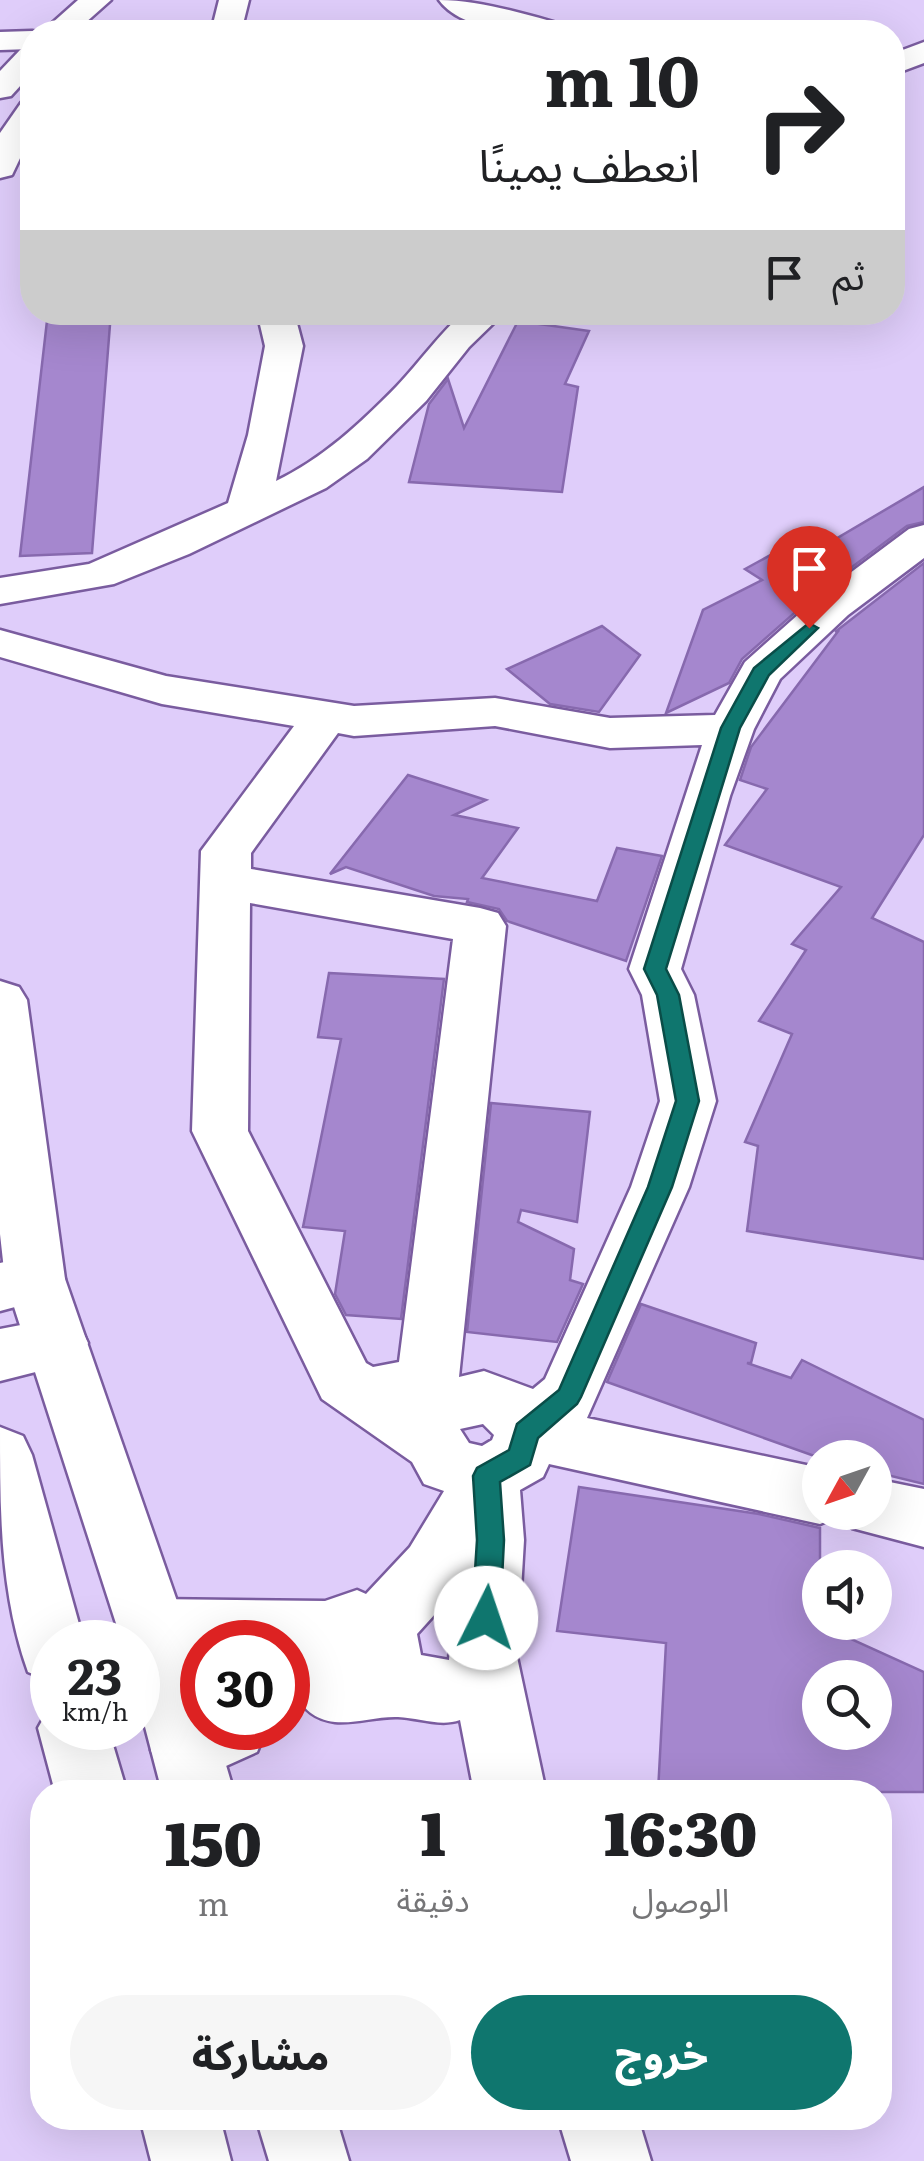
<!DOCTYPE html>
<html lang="ar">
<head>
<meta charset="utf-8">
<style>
	body { margin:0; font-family:Literata,"Noto Sans Arabic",serif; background:#f6f6f6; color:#202124; direction:rtl; height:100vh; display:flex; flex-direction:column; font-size:38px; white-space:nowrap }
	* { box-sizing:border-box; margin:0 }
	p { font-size:32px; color:#757577 }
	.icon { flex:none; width:55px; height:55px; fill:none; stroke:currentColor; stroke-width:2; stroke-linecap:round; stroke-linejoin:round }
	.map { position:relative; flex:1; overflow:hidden; direction:ltr }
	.details { position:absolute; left:30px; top:1780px; width:862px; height:350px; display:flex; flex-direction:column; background:#fff; border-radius:40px; box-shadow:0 10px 40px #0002; direction:rtl }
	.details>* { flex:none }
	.top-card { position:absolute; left:20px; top:20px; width:885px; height:305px; border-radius:40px; box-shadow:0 10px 40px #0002; direction:rtl; background:#fff; color:#202124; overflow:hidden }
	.needle { width:65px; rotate:230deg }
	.fabs { position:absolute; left:802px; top:1440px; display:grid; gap:20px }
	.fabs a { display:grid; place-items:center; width:90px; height:90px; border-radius:50%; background:#fff; box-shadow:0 10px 40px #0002; font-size:50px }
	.speed { position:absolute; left:30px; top:1620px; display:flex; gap:20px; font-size:50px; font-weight:700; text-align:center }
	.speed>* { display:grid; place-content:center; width:130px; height:130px; border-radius:50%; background:#fff; box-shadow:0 10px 40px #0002; line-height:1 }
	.speed small { font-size:25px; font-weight:400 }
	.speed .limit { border:15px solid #d22; background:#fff; color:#111 }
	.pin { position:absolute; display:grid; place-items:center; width:85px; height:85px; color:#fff; margin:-102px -42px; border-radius:50% 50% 50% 0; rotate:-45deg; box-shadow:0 0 10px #0007 }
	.pin .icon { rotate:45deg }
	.me { position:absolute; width:110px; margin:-55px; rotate:4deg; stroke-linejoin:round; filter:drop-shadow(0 0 8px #0008) }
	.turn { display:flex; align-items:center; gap:35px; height:210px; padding:0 40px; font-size:45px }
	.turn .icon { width:130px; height:130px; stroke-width:2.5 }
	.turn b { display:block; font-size:70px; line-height:85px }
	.then { display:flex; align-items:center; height:95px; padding:0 40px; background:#0003; gap:20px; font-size:38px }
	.eta { display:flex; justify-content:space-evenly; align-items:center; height:170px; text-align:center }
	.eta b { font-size:60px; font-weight:800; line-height:70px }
	.button { display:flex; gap:20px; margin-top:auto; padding:20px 40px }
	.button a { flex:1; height:115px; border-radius:60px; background:#0f766e; color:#fff; font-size:40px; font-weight:800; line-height:115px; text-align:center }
	.button a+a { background:#f6f6f6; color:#202124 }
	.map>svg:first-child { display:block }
	.building { fill:#a587ce; stroke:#8769ae; stroke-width:2.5; fill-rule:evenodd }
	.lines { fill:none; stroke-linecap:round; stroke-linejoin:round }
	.minor-casing { stroke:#7a5c9f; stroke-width:5 }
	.secondary-casing { stroke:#7a5c9f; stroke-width:5 }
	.minor { fill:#fff; fill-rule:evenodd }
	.secondary { fill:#fff; fill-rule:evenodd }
	.route { fill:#0f766e; stroke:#0a4d48; stroke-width:2.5 }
</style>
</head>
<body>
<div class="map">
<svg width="924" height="2161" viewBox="0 0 924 2161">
	<rect width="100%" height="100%" fill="#dfcdfa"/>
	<!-- building -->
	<g class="building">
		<polygon points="48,312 111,312 92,553 20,556"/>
		<polygon points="518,321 589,331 565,384 578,387 562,492 409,482 429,404 448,379 464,428"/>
		<polygon points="924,487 924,522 907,526 816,594 742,659 729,683 666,713 703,610 762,580 745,569 809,534 827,544"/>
		<polygon points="924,563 924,835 872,918 924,942 924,1259 747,1231 758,1146 745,1142 792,1034 759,1021 806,950 792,944 841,887 725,845 767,789 740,780 751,747 839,630 835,632"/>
		<polygon points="602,626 640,655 599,712 550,704 507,669"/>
		<polygon points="408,775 486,800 454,815 518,828 482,878 597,901 617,848 662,856 626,961 507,921 499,909 467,902 468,899 434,896 346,867 330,874"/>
		<polygon points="329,973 444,979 401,1319 346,1315 335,1294 345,1231 303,1227 341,1039 318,1037"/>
		<polygon points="491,1103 590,1112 577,1222 521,1210 518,1222 574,1249 570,1280 583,1284 557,1342 467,1332"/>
		<polygon points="641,1304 756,1343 751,1363 747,1363 791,1378 802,1360 924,1420 924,1484 875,1472 875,1458 820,1458 607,1382"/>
		<path d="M579,1487l180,27 61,14v97l104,47v120h-266l8,-149 -109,-12zM820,1678h55v54h-55z"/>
	</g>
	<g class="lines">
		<!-- minor casing -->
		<g class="minor-casing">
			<g id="minor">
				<polygon points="219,0 249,0 241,32 211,32"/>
				<path d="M439,0c42,0 88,15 130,26l4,6c-37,2 -110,2 -134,-32z"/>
				<polygon points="32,31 39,32 32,32 32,49 0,50 0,32"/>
				<polygon points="924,42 924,63 892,75 892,54"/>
				<path d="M257,312h37l9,34 -27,135c46,-22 85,-58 121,-95 23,-24 41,-51 67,-74h41l-36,35 -43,54 -59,58 -41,29 -137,66 -75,30 -114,20v-26l89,-14 139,-61 20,-68 17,-89z"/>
				<path d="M924,525v33l-76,57 -68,64 -26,50 -24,67 -49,173 13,26 22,106 -27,86 -102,231 233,50v44h55v-33l49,10v58l-72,-19 -7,-15 -25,11 -271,-60 -6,13 -23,13 4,50 -7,117 29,135h-72l-14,-72c-19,7 -41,-2 -62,-3 -20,-1 -43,7 -63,5 -42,-5 -47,-46 -47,-80h-86v20l-49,-1 -15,-6v-13h-13l-6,-12 10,-22 24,-9 172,2 32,-11 9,4 44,-47 34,-56 -20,-7 -12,-22 -90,-63 -130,-268 9,-280 93,-125 -132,-22 -162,-47v-27l166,46 188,30 141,-8 115,20 105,-3 30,-53 73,-65 91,-68zM495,726l115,22 92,-3 -73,224 13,26 18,106 -29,86 -86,192 -12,10 -49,-18 -25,6 47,-451 -8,-13 -18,-5 -229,-39v-16l87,-120 16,3zM250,903l203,36 -54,423 -26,5 -7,-4 -118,-232zM483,1424l11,11 -2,5 -10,6 -13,-3 -9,-14zM454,1593l-5,67 -28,-5 -4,-21z"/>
				<polygon points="35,1255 56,1262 65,1279 56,1296 0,1311 0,1263"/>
				<polygon points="57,1318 79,1325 88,1343 79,1361 0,1381 0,1329"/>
				<polygon points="202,1707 202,1728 267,1728 257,1752 186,1784 161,1774 151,1750 161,1726"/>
				<polygon points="558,2118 638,2118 651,2161 571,2161"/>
			</g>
		</g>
		<!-- secondary casing -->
		<g class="secondary-casing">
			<g id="secondary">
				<polygon points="78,0 111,0 75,32 42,32"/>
				<polygon points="32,47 32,73 11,96 0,98 0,71 21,49"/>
				<polygon points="32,100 32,133 12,175 0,178 0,133 21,103"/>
				<polygon points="0,981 19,987 27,1000 65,1279 187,1630 202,1684 202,1728 215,1728 234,1792 162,1792 138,1700 138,1642 122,1642 5,1279 0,1234"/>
				<path d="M0,1427l23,9 9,19 52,187h-32v40l-24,-10c-28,-78 -28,-161 -28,-245z"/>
				<polygon points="52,1703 52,1728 108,1728 127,1792 55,1792 38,1728"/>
				<polygon points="140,2118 220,2118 231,2161 151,2161"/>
				<polygon points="256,2118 336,2118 349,2161 269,2161"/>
			</g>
		</g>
		<!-- minor -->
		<use href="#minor" class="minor"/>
		<!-- secondary -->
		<use href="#secondary" class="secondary"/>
	</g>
	<!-- route -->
	<polygon class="route" points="809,623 818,628 769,675 740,728 666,969 679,995 699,1101 672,1187 581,1397 577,1404 538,1438 530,1465 500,1482 504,1540 500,1618 496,1627 486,1631 476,1627 472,1618 477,1540 473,1476 477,1468 509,1450 517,1424 559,1390 648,1187 676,1101 657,995 644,969 721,728 754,668"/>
</svg>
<div class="fabs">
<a><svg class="needle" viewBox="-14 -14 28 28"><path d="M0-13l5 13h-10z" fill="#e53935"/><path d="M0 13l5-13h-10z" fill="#757577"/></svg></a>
<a><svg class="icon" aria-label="sound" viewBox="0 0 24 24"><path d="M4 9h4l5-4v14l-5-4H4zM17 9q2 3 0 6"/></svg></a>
<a><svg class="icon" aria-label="search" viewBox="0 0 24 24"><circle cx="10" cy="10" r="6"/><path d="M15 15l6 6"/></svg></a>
</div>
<div class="speed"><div>23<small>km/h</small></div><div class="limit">30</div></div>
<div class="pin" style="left:809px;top:628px;background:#d93025"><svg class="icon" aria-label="arrive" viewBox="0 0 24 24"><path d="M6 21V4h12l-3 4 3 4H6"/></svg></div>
<svg class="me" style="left:486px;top:1618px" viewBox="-20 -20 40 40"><circle r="19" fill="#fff"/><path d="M0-13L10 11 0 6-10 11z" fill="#0f766e"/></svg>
<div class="top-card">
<div class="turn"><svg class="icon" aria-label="right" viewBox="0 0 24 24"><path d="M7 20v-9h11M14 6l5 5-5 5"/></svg><div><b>10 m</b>انعطف يمينًا</div></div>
<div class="then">ثم<svg class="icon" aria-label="arrive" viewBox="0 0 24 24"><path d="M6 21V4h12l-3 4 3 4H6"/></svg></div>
</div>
<section class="details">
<div class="eta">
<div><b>16:30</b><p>الوصول</p></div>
<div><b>1</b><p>دقيقة</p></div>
<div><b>150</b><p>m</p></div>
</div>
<div class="button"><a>خروج</a><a>مشاركة</a></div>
</section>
</div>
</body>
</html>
